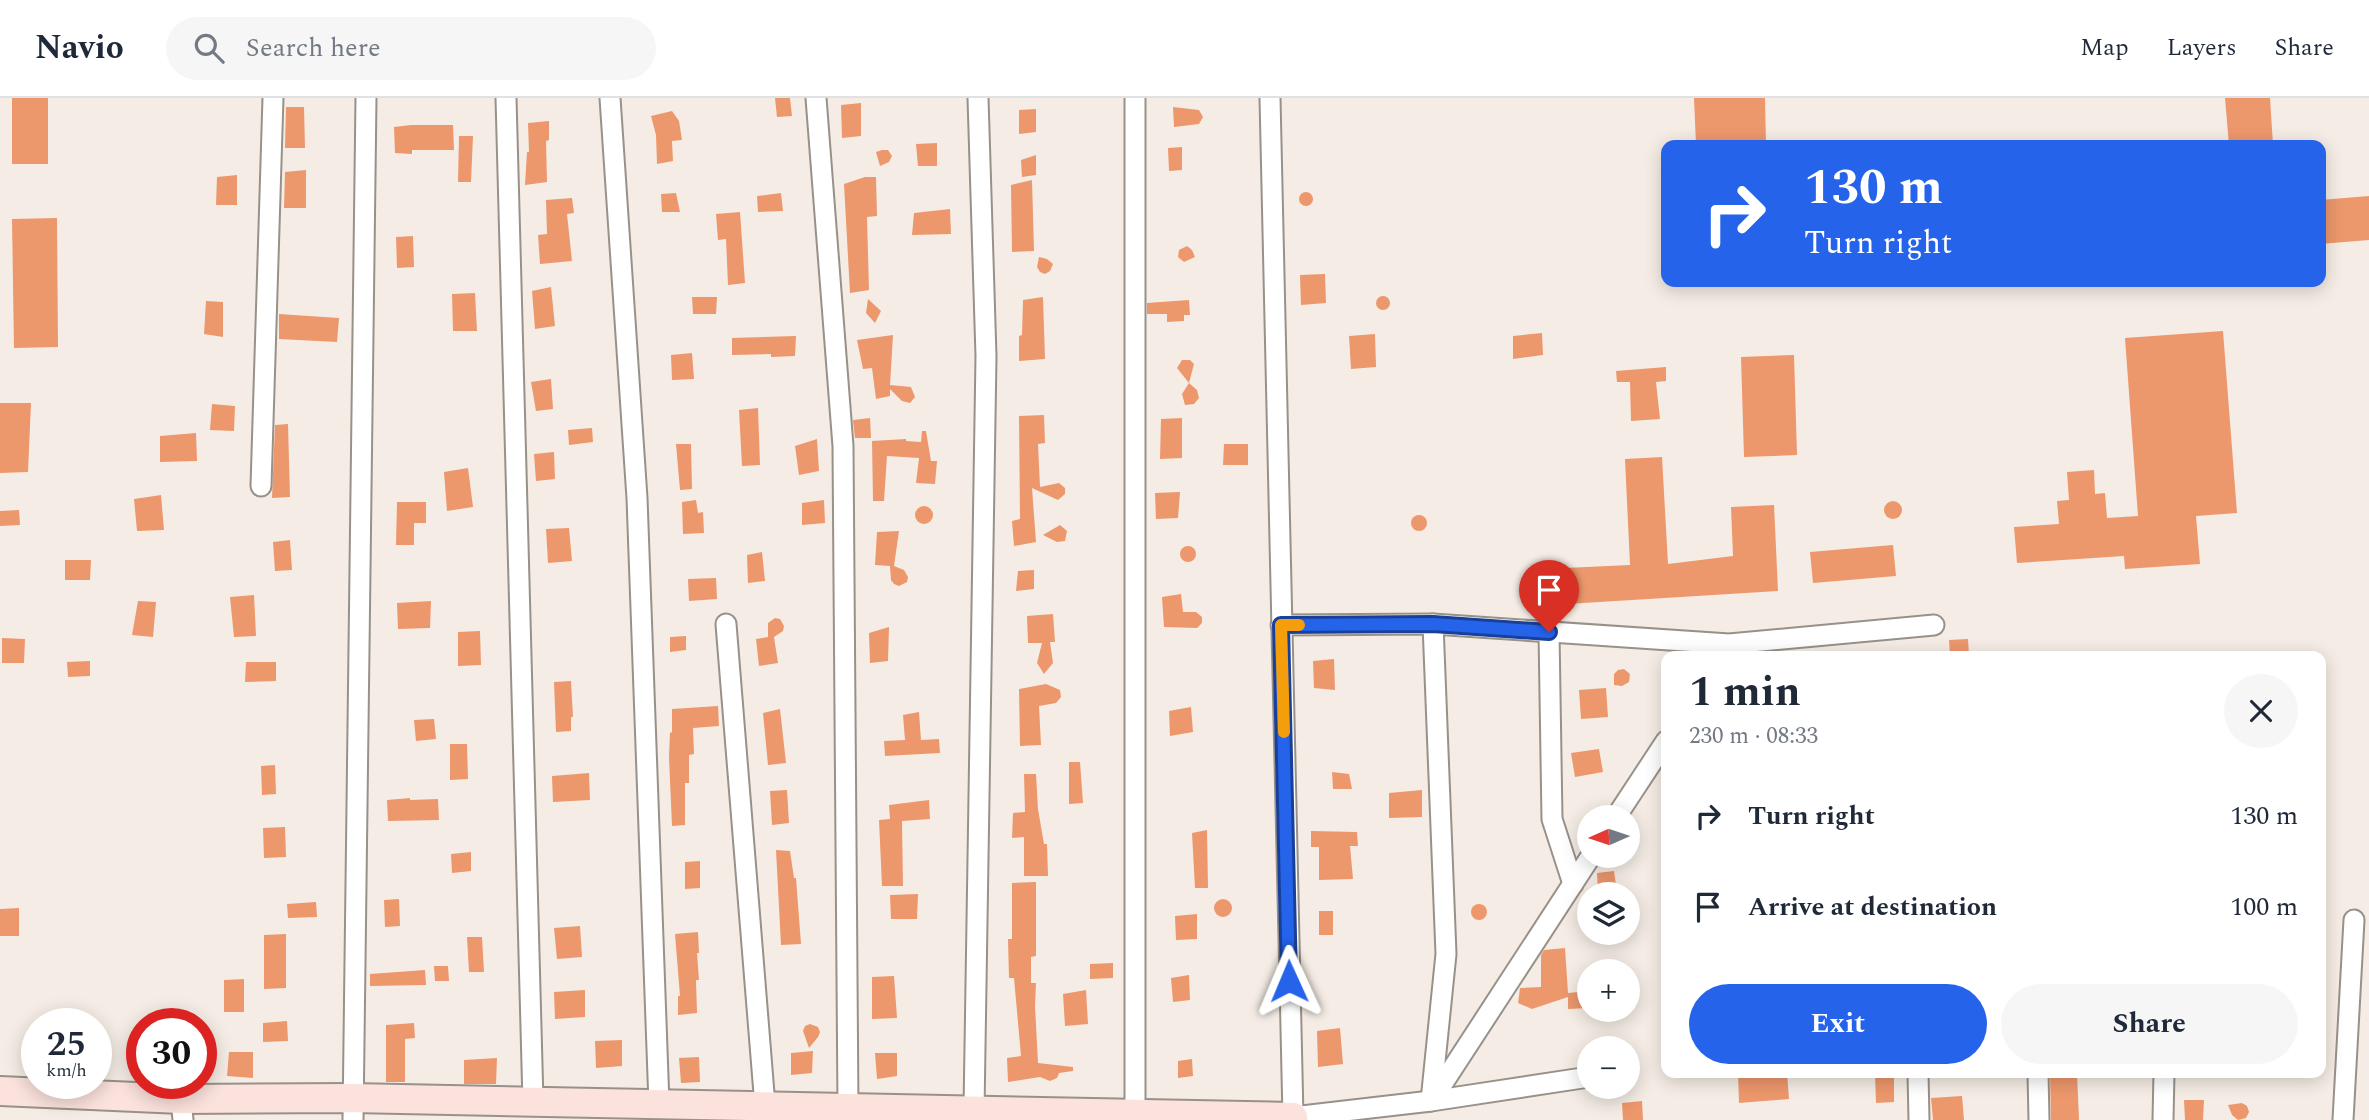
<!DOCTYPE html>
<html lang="en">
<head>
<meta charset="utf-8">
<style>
	body { margin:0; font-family:Spectral,serif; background:#f6f6f7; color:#1f2937; height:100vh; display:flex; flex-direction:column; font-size:26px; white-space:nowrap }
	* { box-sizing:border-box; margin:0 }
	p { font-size:23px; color:#747a83 }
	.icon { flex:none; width:38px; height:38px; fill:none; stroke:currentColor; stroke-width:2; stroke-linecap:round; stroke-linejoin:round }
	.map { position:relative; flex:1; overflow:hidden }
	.panel { position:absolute; left:1661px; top:553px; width:665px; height:427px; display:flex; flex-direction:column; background:#fff; border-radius:14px; box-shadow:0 4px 18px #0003 }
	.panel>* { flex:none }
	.banner { position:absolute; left:1661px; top:42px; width:665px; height:147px; border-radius:14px; box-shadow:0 4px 18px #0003; background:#2563eb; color:#fff; overflow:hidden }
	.needle { width:46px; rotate:267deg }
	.controls { position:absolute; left:1577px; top:707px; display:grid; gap:14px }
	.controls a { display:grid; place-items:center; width:63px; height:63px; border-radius:50%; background:#fff; box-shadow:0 4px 18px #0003; font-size:35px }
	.speed { position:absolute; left:21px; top:910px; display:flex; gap:14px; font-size:35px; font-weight:700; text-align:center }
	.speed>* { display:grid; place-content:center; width:91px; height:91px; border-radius:50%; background:#fff; box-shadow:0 4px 18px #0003; line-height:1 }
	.speed small { font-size:18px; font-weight:400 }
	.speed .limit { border:10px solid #d22; background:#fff; color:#111 }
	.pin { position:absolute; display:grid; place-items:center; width:60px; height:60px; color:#fff; margin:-72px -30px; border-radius:50% 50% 50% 0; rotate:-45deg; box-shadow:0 0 7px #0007 }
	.pin .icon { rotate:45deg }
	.me { position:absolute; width:77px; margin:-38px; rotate:359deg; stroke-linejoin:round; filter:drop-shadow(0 0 5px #0008) }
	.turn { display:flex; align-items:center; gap:24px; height:147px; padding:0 28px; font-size:32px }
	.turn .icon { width:91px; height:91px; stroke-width:2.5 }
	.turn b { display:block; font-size:49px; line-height:60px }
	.round { display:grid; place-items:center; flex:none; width:74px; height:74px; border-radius:37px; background:#f6f6f7 }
	.head { display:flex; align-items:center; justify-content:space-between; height:119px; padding:0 28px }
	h1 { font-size:42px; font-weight:700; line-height:52px }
	.button { display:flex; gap:14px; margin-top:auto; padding:14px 28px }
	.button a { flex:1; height:80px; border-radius:42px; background:#2563eb; color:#fff; font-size:28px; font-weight:700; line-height:80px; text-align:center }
	.button a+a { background:#f6f6f7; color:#1f2937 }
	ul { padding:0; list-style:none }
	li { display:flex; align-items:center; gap:21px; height:91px; padding:0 28px }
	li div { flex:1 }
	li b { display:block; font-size:26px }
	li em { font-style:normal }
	header { display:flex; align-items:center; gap:42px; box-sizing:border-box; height:98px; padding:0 35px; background:#fff; border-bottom:2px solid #e0e1e3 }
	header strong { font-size:33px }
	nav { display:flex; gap:38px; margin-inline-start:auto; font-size:24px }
	.search { width:490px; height:63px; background:#f6f6f7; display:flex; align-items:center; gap:18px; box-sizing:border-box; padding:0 24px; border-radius:38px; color:#747a83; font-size:26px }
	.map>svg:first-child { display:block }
	.building { fill:#ed976c }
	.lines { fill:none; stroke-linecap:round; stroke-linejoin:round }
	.minor-casing { stroke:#989189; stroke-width:23 }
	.secondary-casing { stroke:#989189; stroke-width:32 }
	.minor { stroke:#fff; stroke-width:19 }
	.secondary { stroke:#fbe2dc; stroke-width:28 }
	.route-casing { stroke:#184099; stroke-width:18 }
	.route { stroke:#2563eb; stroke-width:12 }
	.slow { stroke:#f59e0b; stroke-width:12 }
</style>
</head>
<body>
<header>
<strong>Navio</strong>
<div class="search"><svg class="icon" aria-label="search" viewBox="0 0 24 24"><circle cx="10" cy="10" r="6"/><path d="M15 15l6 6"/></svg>Search here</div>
<nav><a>Map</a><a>Layers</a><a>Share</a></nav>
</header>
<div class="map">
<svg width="2369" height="1022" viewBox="0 0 2369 1022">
	<rect width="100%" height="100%" fill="#f5ede5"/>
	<!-- building -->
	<g class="building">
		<rect x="12" y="0" width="36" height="66"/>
		<polygon points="775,0 790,0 792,18 777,19"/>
		<polygon points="1694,0 1765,0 1766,47 1696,47"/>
		<polygon points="2225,0 2270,0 2273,47 2229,47"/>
		<polygon points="861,5 861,38 842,40 841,7"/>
		<polygon points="286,9 304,9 305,50 285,50"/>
		<polygon points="1173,9 1199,12 1203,19 1199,26 1174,29"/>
		<polygon points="1036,11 1036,34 1019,36 1019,12"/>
		<polygon points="672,13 679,23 682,42 672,43 673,63 657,66 656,37 651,18"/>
		<polygon points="549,23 549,42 546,43 547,84 525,87 527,54 529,54 528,25"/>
		<polygon points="411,27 453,27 454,52 412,52 412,56 395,55 394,29"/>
		<polygon points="459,38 473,38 471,84 458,84"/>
		<polygon points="937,45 937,68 918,68 916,46"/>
		<polygon points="1182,49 1182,72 1169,73 1168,50"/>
		<polygon points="882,52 888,52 892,58 889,64 880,68 876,54"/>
		<polygon points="1036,57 1036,77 1022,79 1021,62"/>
		<polygon points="306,72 306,110 284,110 285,74"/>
		<polygon points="237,77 237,107 216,107 217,79"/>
		<polygon points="865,79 876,79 877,118 867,119 869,192 850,195 844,86"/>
		<polygon points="1032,82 1034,153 1012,154 1011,87"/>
		<circle cx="1306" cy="101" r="7"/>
		<polygon points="676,95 680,114 662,114 661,96"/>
		<polygon points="781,95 783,113 758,114 757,98"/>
		<polygon points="2369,98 2369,142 2320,146 2320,102"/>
		<polygon points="572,100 574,115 567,116 572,163 540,166 538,137 547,136 546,102"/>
		<polygon points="950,111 951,136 912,137 914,115"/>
		<polygon points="740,114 745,185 728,187 726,141 718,142 716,116"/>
		<polygon points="57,120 58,249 14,250 12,121"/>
		<polygon points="413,138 414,169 397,170 396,139"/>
		<polygon points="1187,148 1192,152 1195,159 1184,164 1178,159 1179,152"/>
		<polygon points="1039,159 1047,161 1053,166 1050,173 1045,176 1040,174 1037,169"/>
		<polygon points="1325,176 1326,205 1301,207 1300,177"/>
		<polygon points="551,189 555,228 535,231 532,193"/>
		<polygon points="475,195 477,233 453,233 452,196"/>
		<circle cx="1383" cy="205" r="7"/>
		<polygon points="692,199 717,199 716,216 693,216"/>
		<polygon points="1043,199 1045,261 1019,263 1019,238 1022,237 1023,202"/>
		<polygon points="868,201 881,213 875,225 866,215"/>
		<polygon points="1189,202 1190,217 1184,217 1184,223 1167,224 1167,216 1147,216 1147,205"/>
		<polygon points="206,203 223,204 223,239 204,236"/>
		<polygon points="279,216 339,220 337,244 279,241"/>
		<polygon points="2223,233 2237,415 2196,418 2200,466 2125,471 2124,458 2017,465 2014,429 2059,426 2057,403 2069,402 2067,374 2094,372 2095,396 2105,395 2107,420 2138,418 2125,240"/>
		<polygon points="1542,235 1543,257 1513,261 1513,238"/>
		<polygon points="1375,236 1376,269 1351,271 1349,238"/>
		<polygon points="893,237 890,287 911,289 915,299 910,305 902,303 890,291 890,298 876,301 872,270 863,271 857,242"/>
		<polygon points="796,238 795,258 771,259 771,256 732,257 732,240"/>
		<polygon points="692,255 694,281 672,282 671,257"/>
		<polygon points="1794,257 1797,357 1744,359 1741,259"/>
		<polygon points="1182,262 1190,262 1194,266 1189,285 1177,270"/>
		<polygon points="1666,269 1666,283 1656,284 1660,321 1631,323 1630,284 1617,284 1616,273"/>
		<polygon points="551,281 553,311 536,313 531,284"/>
		<polygon points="1189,285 1197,292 1199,300 1194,306 1185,307 1182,296"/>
		<polygon points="0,305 31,305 28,374 0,375"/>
		<polygon points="212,306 235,308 234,333 210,332"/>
		<polygon points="758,310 760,367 742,368 739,312"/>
		<polygon points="1044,317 1045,345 1038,346 1040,389 1059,385 1065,390 1065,396 1058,402 1032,390 1036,444 1014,448 1012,423 1020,421 1019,318"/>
		<polygon points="870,320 871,340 855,340 853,322"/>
		<polygon points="1182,320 1182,360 1160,361 1161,321"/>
		<polygon points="288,326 290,399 272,400 275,327"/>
		<polygon points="592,330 593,344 569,347 568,332"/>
		<polygon points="922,333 926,333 931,363 937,363 935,386 916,385 919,360 887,358 884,403 873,403 872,343 906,341 906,343 921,344"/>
		<polygon points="196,335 197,363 160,364 160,338"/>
		<polygon points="817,341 819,373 799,377 795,348"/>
		<polygon points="676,346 691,346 692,391 680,392"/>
		<polygon points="1224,346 1248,346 1248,367 1223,367"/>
		<polygon points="554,354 555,381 536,383 534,356"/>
		<polygon points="1662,359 1668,466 1733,458 1731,409 1774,407 1778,493 1567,506 1565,470 1630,467 1625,361"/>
		<polygon points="468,370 473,409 447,413 444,374"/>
		<polygon points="1180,394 1178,420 1156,421 1155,395"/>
		<polygon points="161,397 164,432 137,433 134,401"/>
		<polygon points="696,402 698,415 703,414 704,435 683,436 682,404"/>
		<polygon points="824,402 825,425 802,427 802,405"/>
		<circle cx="1893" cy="412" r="9"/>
		<polygon points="397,404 426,404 426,425 414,425 414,447 396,447"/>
		<circle cx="924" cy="417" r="9"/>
		<polygon points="19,412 20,427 0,428 0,413"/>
		<circle cx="1419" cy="425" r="8"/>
		<polygon points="1060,427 1067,433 1065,443 1057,444 1043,437"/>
		<polygon points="569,430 572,463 548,465 546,431"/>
		<polygon points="899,433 894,468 904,472 908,479 907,484 899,488 894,486 891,482 890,468 875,467 877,434"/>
		<polygon points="290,442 292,472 275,473 273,444"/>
		<polygon points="1893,447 1896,478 1813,485 1810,454"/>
		<circle cx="1188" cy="456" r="8"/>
		<polygon points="762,454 765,483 748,485 747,457"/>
		<polygon points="65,462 91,462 90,482 65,482"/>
		<polygon points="1034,472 1034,491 1016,493 1018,473"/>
		<polygon points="716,480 717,501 689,503 688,481"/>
		<polygon points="1181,496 1183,514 1196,514 1202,519 1202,525 1197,530 1164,529 1162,499"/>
		<polygon points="254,497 256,538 234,539 230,499"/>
		<polygon points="138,503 156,504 153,539 132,537"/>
		<polygon points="431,503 430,530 398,531 397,505"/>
		<polygon points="1053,516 1055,544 1050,544 1053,565 1044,576 1037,565 1042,545 1028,545 1027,518"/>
		<polygon points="775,520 780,521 784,528 783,533 774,539 778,565 759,568 756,541 768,539 768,525"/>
		<polygon points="889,529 888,563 870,565 869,535"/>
		<polygon points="480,533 481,567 458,568 458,534"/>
		<polygon points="686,538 686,552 670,554 670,539"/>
		<polygon points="2,540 25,541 24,565 2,565"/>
		<polygon points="1968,541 1969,557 1950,558 1949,542"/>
		<polygon points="1334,561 1335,592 1314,590 1313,563"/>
		<polygon points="90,563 90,578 68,579 67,564"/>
		<polygon points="246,564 276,564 276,583 245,584"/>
		<polygon points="1624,571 1630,576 1629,584 1622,588 1614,587 1614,576 1618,572"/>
		<polygon points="571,583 573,619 571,619 571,633 556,634 554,584"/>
		<polygon points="1046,586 1060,592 1061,599 1056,605 1039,608 1041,647 1020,648 1019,591"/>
		<polygon points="1606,590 1608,619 1581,621 1579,592"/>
		<polygon points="718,608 719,628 693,630 694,656 689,657 689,685 685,685 685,727 672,728 669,659 670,635 672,634 672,611"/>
		<polygon points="1191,609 1193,634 1170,638 1169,613"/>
		<polygon points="780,611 786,665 768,667 763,615"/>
		<polygon points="919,614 921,642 939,641 940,655 885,658 884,643 905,642 903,617"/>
		<polygon points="434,621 436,641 416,643 414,622"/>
		<polygon points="450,646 467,646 468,681 450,682"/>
		<polygon points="1599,651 1603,674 1575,679 1571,655"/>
		<polygon points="1069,664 1080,664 1083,705 1069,706"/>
		<polygon points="275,667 276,696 262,697 261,668"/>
		<polygon points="1332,674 1349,676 1352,691 1333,691"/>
		<polygon points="589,675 590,702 553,704 552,678"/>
		<polygon points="1024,676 1036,676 1038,711 1044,746 1047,746 1048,778 1024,778 1024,739 1012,740 1013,715 1025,714"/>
		<polygon points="787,692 789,725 772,727 770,693"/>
		<polygon points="1422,692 1422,719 1389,720 1389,695"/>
		<polygon points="410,700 410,702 438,701 439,722 388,723 387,702"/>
		<polygon points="929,702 930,721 902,723 903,788 882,788 879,722 890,721 889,707"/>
		<polygon points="285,729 286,759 264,760 263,730"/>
		<polygon points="1207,732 1208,790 1195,790 1192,735"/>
		<polygon points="1311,733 1357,734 1358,748 1350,748 1353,781 1319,782 1319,749 1311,749"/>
		<polygon points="776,752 790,753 794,780 796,780 801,846 781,847"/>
		<polygon points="471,754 471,773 452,775 451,756"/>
		<polygon points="700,763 700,790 685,791 685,764"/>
		<polygon points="1614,773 1617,794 1598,795 1597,775"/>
		<polygon points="1036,784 1036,858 1031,859 1031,885 1036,885 1035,908 1038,965 1073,969 1073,973 1059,975 1057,980 1050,983 1040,979 1008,984 1007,960 1021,958 1014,880 1009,880 1008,841 1012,841 1012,785"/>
		<polygon points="918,796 917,821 891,821 890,797"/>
		<polygon points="399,801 400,828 385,829 384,802"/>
		<circle cx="1223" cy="810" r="9"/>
		<polygon points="316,804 317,819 288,820 287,806"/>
		<circle cx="1479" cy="814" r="8"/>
		<polygon points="19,810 19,838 0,838 0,811"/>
		<rect x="1319" y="813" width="14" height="24"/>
		<polygon points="1197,816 1197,841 1176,842 1175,818"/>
		<polygon points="580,828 582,859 557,861 554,830"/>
		<polygon points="698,834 699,855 697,855 699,882 696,882 697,915 678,917 678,898 680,898 675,836"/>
		<polygon points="286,836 286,890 264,891 264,837"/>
		<polygon points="467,839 482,839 484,874 469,874"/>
		<polygon points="1565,850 1568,895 1589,893 1589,910 1568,911 1568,899 1532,911 1518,905 1520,890 1541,889 1541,857 1544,852"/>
		<polygon points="1113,865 1113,880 1090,881 1090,866"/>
		<polygon points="434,868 448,868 449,883 435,883"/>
		<polygon points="425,872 426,887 370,888 370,876"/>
		<polygon points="1189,877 1190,902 1173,904 1171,880"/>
		<polygon points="894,878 897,920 872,921 872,879"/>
		<polygon points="244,881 244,914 224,914 224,882"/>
		<polygon points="585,892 585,919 555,921 554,894"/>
		<polygon points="1086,892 1088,926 1065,928 1063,896"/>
		<polygon points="287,923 288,943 263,944 263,925"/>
		<polygon points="414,925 415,940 405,941 405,984 386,984 386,927"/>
		<polygon points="810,926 818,929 820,934 818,939 809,950 803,933 805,928"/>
		<polygon points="1340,930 1343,966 1318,969 1317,933"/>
		<polygon points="622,942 622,968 596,970 595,943"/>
		<polygon points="813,953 812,975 791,977 791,955"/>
		<polygon points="229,954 253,954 253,980 227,978"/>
		<polygon points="875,955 897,955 897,978 877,981"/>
		<polygon points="699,959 700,984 681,985 679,960"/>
		<polygon points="497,960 496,986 464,986 464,962"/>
		<polygon points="1192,961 1193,978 1178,980 1178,963"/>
		<polygon points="1738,975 1787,975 1789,1001 1739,1005"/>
		<polygon points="2050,975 2077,975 2079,1022 2051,1022"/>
		<polygon points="1875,976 1894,977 1894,1004 1876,1005"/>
		<polygon points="1962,998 1964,1022 1933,1022 1931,1000"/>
		<polygon points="2184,1002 2204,1002 2203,1022 2185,1022"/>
		<polygon points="1642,1003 1643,1022 1623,1022 1622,1005"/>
		<polygon points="2242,1005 2247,1008 2249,1014 2246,1020 2238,1022 2232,1017 2228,1007"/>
	</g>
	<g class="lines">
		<!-- minor casing -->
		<g class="minor-casing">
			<g id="minor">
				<polyline points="506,0 533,1004"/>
				<polyline points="610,0 637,400 659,1006"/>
				<polyline points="816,0 843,348 848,1010"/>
				<polyline points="1270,0 1293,1019 1431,1003 1589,979"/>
				<polyline points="261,388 273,0"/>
				<polyline points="726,526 765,1008"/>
				<polyline points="1281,527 1433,526 1729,546 1934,527"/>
				<polyline points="1549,534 1552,721 1573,786"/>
				<polyline points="1616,719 1666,643"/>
				<polyline points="1918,975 1919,1022"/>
				<polyline points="2038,975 2039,1022"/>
				<polyline points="1434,999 1591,758"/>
				<polyline points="181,1001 183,1022"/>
				<polyline points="1431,1003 1446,856 1433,526"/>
				<polyline points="974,1012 986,258 978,0"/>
				<polyline points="353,1022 366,0"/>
				<polyline points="1135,1022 1135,0"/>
				<polyline points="2163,1022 2164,975"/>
				<polyline points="2343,1022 2354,822"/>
			</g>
		</g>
		<!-- secondary casing -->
		<g class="secondary-casing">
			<polyline id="secondary" points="0,993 181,1001 352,1000 1293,1019 1293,1022"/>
		</g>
		<!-- minor -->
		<use href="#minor" class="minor"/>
		<!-- secondary -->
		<use href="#secondary" class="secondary"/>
	</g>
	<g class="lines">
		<!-- route casing -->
		<g class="route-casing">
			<polyline id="route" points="1289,883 1281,527 1433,526 1549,534"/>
		</g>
		<!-- route -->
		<use href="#route" class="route"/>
		<!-- slow -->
		<polyline class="slow" points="1284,634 1281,527 1299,527"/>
	</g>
</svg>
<div class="controls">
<a><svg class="needle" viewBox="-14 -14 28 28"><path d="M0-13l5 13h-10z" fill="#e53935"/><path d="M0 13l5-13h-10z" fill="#747a83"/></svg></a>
<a><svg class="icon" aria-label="layers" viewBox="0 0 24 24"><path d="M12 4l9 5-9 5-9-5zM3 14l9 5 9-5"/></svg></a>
<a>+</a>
<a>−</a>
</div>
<div class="speed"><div>25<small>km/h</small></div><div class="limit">30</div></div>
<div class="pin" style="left:1549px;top:534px;background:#d93025"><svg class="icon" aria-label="arrive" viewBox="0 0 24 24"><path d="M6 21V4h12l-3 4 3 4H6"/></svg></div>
<svg class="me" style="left:1289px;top:883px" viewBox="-20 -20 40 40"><path d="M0-17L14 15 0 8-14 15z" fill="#2563eb" stroke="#fff" stroke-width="4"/></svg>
<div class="banner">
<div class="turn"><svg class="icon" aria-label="right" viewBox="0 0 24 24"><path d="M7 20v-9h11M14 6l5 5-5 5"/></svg><div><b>130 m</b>Turn right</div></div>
</div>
<section class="panel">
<div class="head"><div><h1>1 min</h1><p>230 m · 08:33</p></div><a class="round"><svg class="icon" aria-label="close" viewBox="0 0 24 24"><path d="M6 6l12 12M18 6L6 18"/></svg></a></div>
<ul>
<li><svg class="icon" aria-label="right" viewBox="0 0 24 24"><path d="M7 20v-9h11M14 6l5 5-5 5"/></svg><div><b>Turn right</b></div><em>130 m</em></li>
<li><svg class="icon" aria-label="arrive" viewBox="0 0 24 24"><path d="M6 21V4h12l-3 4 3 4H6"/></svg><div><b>Arrive at destination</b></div><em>100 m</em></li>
</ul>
<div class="button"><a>Exit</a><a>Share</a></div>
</section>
</div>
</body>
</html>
